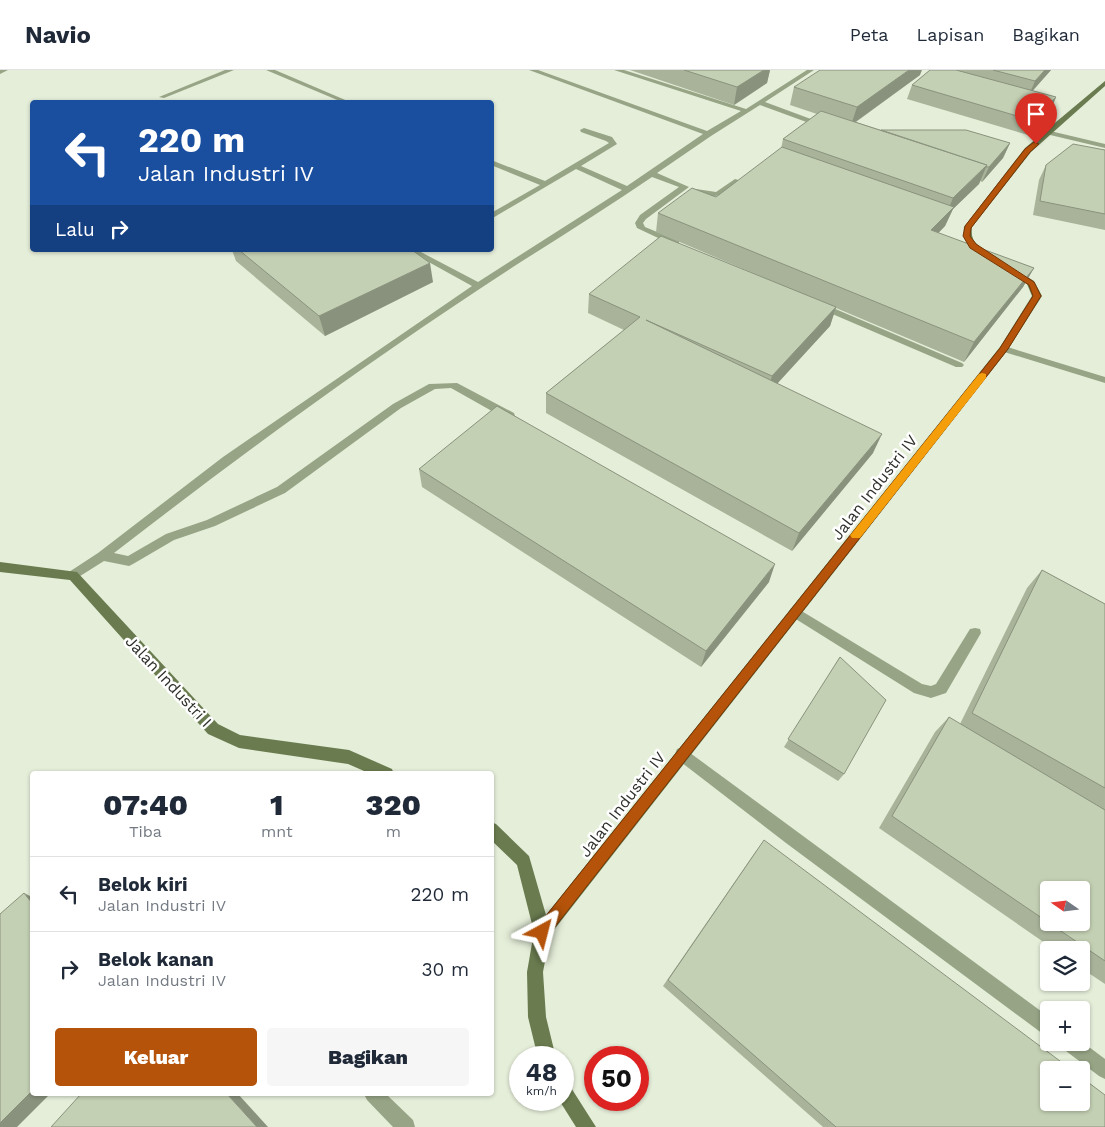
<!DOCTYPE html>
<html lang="id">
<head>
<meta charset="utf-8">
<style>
	body { margin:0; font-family:"Work Sans",sans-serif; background:#f6f6f7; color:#1f2937; height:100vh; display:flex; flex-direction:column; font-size:19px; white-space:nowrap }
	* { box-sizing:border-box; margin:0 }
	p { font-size:16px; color:#747a83 }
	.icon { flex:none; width:28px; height:28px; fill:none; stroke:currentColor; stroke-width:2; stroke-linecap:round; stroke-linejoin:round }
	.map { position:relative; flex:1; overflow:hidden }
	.side { position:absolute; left:30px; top:701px; width:464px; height:325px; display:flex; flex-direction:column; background:#fff; border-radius:5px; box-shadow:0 1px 4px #0004 }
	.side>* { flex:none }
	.top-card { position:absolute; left:30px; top:30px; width:464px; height:152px; border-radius:5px; box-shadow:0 1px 4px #0004; background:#1a4fa0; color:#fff; overflow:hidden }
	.needle { width:32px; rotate:284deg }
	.controls { position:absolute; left:1040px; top:811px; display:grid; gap:10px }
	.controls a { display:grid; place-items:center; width:50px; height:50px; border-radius:5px; background:#fff; box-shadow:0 1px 4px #0004; font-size:25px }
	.speed { position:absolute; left:509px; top:976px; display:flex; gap:10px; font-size:25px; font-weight:700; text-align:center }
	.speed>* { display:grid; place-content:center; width:65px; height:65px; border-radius:50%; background:#fff; box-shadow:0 1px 4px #0004; line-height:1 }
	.speed small { font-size:12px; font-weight:400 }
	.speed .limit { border:8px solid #d22; background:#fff; color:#111 }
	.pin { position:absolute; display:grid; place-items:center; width:42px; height:42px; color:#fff; margin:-51px -21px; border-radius:50% 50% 50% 0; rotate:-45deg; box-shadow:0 0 5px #0007 }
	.pin .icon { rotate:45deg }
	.me { position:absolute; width:55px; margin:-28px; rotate:38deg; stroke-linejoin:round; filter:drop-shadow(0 0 4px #0008) }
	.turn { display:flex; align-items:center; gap:18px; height:105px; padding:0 25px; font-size:22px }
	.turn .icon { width:65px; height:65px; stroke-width:2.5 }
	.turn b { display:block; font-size:35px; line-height:42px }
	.then { display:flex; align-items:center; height:48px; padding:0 25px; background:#0003; gap:10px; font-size:19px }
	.eta { display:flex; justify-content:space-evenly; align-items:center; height:85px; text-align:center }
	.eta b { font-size:30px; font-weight:800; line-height:35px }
	.cta { display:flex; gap:10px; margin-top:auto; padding:10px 25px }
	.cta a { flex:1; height:58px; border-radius:5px; background:#b45309; color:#fff; font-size:20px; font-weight:800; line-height:58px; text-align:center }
	.cta a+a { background:#f6f6f7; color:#1f2937 }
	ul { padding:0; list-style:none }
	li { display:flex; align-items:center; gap:15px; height:75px; padding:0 25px; border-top:1px solid #e0e1e3 }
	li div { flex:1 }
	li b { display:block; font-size:19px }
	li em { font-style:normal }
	header { display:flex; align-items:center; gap:30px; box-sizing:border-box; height:70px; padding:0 25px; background:#fff; border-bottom:1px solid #e0e1e3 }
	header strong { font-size:24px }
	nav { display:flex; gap:28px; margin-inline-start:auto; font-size:18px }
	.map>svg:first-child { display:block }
	.built { fill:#e5eed9; fill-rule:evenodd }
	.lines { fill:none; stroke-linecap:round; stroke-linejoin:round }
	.service { fill:#97a485; fill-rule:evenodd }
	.secondary { fill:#6a7c4f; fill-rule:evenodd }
	.wall { fill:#a9b39a }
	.shaded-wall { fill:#89927d }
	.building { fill:#c4d0b3; stroke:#89927d; fill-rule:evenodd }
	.route { fill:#b45309; stroke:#753606 }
	.slow { fill:#f59e0b }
	.labels { text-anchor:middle; stroke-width:5; stroke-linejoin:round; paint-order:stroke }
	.street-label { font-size:16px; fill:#2e302b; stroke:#fff }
</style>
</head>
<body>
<header>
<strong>Navio</strong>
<nav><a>Peta</a><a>Lapisan</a><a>Bagikan</a></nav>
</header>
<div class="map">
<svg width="1105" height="1057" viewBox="0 0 1105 1057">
	<rect width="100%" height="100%" fill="#f3f9eb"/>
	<!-- built -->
	<path class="built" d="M0,0h1105v1057h-1105zM32,32h459v148h-459zM32,704h459v320h-459zM1049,820h32v32h-32zM1049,880h32v32h-32zM1049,940h32v32h-32zM520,988h42v42h-42zM595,988h43v42h-43zM1049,1000h32v32h-32z"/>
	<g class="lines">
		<!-- service -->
		<g class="service">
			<polygon points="0,0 8,0 0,4"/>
			<polygon points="225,0 234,0 164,28 159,27"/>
			<polygon points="266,0 275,0 350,32 342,32"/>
			<path d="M529,0h9l169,61 34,-20 -127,-41h10l122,39 61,-39h7l-49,32 62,23 -7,2 -60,-22 -49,31 -54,37 32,14 -43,32 -3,4 2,4 34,14v4h-6l-36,-17 -2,-5 5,-8 39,-28 -27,-10c-55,38 -114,73 -171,111 -126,83 -248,173 -367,265l14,3 38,-22 41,-14 70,-33 116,-83 36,-20 28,-1 57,30 1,3 -1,3h-8l-55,-31 -16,1 -34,19 -116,85 -70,33 -41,14 -41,24 -4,2 -25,-5 -27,17h-8l-2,-3 2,-3 29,-19 125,-96 249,-171 -65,-36h10l61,32 144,-92 -46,-21 -85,50v-6l49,-28 -49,-20v-5l54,21 64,-38 -3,-2 -25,-9 -1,-2 4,-2 28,9 5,7 -36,22 46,20 76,-52z"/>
			<polygon points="1046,60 1105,74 1105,78 1046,64"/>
			<path d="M735,109l7,2c-13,13 -33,22 -50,10l4,-2 20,3z"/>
			<polygon points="819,232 962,293 964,295 962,297 956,297 816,237 814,235"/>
			<polygon points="1004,276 1105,307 1105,313 1001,281 999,279"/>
			<polygon points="795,537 922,614 931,616 936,614 970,559 975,558 980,559 981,563 946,623 931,628 914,623 791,546 789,542 791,538"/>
			<polygon points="682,677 1049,947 1049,967 1043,964 786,773 677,689 675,684 677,679"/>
			<polygon points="1081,971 1105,989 1105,1009 1099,1006 1062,978 1059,972"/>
			<polygon points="364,1024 386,1024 413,1050 415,1057 393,1057 367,1030"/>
		</g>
		<!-- secondary -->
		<g class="secondary">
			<path d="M1105,11v5l-74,66 -59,75c-2,16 6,18 18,26v4c-15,2 -28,-16 -26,-30l61,-79z"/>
			<polygon points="1013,198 1034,211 1042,226 1007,281 550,865 543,902 546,947 556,988 538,988 528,947 527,902 534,862 517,795 491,770 491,752 496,754 529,786 546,845 1000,277 1032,226 1027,214 1010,203 1009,201"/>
			<polygon points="0,492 77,502 218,654 240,665 349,680 392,699 394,704 371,704 348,694 239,678 208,664 70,510 0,502"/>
			<polygon points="562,1010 568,1013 596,1057 576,1057 559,1030 562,1030"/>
		</g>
	</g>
	<!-- wall -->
	<g class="wall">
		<polygon points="630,0 770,0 767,13 734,35"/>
		<polygon points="930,0 1051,0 1032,21 1056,27 1050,41 1028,65 907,29 912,15"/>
		<polygon points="920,5 856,52 881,60 1010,73 1003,88 982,112 980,111 979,114 953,139 945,156 938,163 1034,198 1023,217 964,292 836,238 830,256 777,313 873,383 792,481 546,343 546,323 624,260 588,243 589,224 781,215 656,162 658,143 716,127 781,79 783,69 817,44 790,35 794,17"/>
		<polygon points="1105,80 1105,160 1033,145 1039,110 1046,95"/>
		<polygon points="232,180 412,180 433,212 325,266 236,191"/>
		<polygon points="419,399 769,512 701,597 422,417"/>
		<polygon points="1042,500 1105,534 1105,914 1081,898 1081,880 1055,880 879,758 935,662 949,647 960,654 1027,518"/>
		<polygon points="840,587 844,704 838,711 784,677"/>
		<polygon points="756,781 1105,1057 823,1057 663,916"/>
	</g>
	<!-- shaded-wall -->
	<g class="shaded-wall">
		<polygon points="764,0 770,0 767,13 734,35 737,17"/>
		<polygon points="909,0 922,0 920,5 851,55 857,37"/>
		<polygon points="1045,0 1051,0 1029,25 1035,11"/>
		<polygon points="1056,27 1050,41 1028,65 1034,51"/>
		<polygon points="1010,73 1003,88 982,112 989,97"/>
		<polygon points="987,95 979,114 953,139 945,156 923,179 931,160 946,145 953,128"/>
		<polygon points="430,193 433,212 325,266 319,246"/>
		<polygon points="1034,198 1023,217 964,292 974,272"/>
		<polygon points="836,237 830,256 766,326 772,306"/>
		<polygon points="882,364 873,383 792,481 799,463"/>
		<polygon points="775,494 769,512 701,597 706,581"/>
		<polygon points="24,823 32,827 32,833"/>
		<polygon points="32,1021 32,1024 50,1024 17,1057 0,1057 0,1053"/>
		<polygon points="227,1024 238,1024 268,1057 257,1057"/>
	</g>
	<!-- building -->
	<g class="building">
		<polygon points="684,0 764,0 737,17"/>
		<polygon points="820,0 909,0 857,37 794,17"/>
		<polygon points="930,0 956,0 1056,27 1034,51 912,15"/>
		<polygon points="993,0 1045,0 1035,11"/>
		<polygon points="821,41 987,95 953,128 783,69"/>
		<polygon points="881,60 966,60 1010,73 989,97 986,97 987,95"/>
		<polygon points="1073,74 1105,80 1105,144 1040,131 1046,95"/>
		<polygon points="782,77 954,137 931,160 1034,198 974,272 658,143 692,118 716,127"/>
		<polygon points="661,166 836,237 772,306 646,250 882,364 799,463 546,323 640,247 589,224"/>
		<polygon points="239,180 412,180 430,193 319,246"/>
		<polygon points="497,336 775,494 706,581 419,399"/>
		<polygon points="1042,500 1105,534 1105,718 972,643"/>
		<polygon points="840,587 886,630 844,704 788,669"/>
		<path d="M949,647l156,93v151l-213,-145zM1049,820h32v32h-32z"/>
		<polygon points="764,770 1072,1000 1049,1000 1049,1032 1081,1032 1081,1007 1105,1025 1105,1057 836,1057 668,910"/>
		<polygon points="24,823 32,833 32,1021 0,1053 0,844"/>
		<polygon points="81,1024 227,1024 257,1057 51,1057"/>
	</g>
	<!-- route -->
	<polygon class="route" points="1034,72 1039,74 1030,82 971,158 970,166 976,174 1034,212 1041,226 1008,279 547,867 542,869 537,867 535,862 537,857 1000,278 1033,226 1029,215 970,178 963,166 965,156 1025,79"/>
	<!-- slow -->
	<polygon class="slow" points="982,303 986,304 986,308 860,468 852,468 850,465 852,463 979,304"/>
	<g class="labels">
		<!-- street labels -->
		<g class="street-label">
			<text transform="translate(874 417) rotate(-52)" y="6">Jalan Industri IV</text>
			<text transform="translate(169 611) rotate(47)" y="6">Jalan Industri I</text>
			<text transform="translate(622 734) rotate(-52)" y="6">Jalan Industri IV</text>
		</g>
	</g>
</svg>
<div class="controls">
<a><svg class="needle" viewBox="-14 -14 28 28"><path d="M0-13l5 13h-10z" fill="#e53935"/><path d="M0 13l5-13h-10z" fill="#747a83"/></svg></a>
<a><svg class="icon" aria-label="layers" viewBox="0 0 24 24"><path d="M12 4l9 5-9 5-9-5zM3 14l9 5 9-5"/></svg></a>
<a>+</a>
<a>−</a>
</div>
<div class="speed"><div>48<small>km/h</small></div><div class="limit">50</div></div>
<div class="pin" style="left:1036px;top:74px;background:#d93025"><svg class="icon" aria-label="arrive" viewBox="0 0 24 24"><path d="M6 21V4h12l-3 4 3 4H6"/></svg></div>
<svg class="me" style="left:542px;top:862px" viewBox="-20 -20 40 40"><path d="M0-17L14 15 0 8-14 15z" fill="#b45309" stroke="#fff" stroke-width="4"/></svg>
<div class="top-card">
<div class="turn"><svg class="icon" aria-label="left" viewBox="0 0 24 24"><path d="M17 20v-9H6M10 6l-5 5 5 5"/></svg><div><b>220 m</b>Jalan Industri IV</div></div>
<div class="then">Lalu<svg class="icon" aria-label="right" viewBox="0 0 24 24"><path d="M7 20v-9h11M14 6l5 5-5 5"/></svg></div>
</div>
<section class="side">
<div class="eta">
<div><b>07:40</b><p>Tiba</p></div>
<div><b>1</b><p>mnt</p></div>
<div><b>320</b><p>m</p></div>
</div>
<ul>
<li><svg class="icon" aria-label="left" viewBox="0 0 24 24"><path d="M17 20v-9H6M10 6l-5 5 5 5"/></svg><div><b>Belok kiri</b><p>Jalan Industri IV</p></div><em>220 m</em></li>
<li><svg class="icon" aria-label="right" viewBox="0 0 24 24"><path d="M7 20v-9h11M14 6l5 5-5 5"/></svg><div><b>Belok kanan</b><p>Jalan Industri IV</p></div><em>30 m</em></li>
</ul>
<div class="cta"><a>Keluar</a><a>Bagikan</a></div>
</section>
</div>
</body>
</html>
